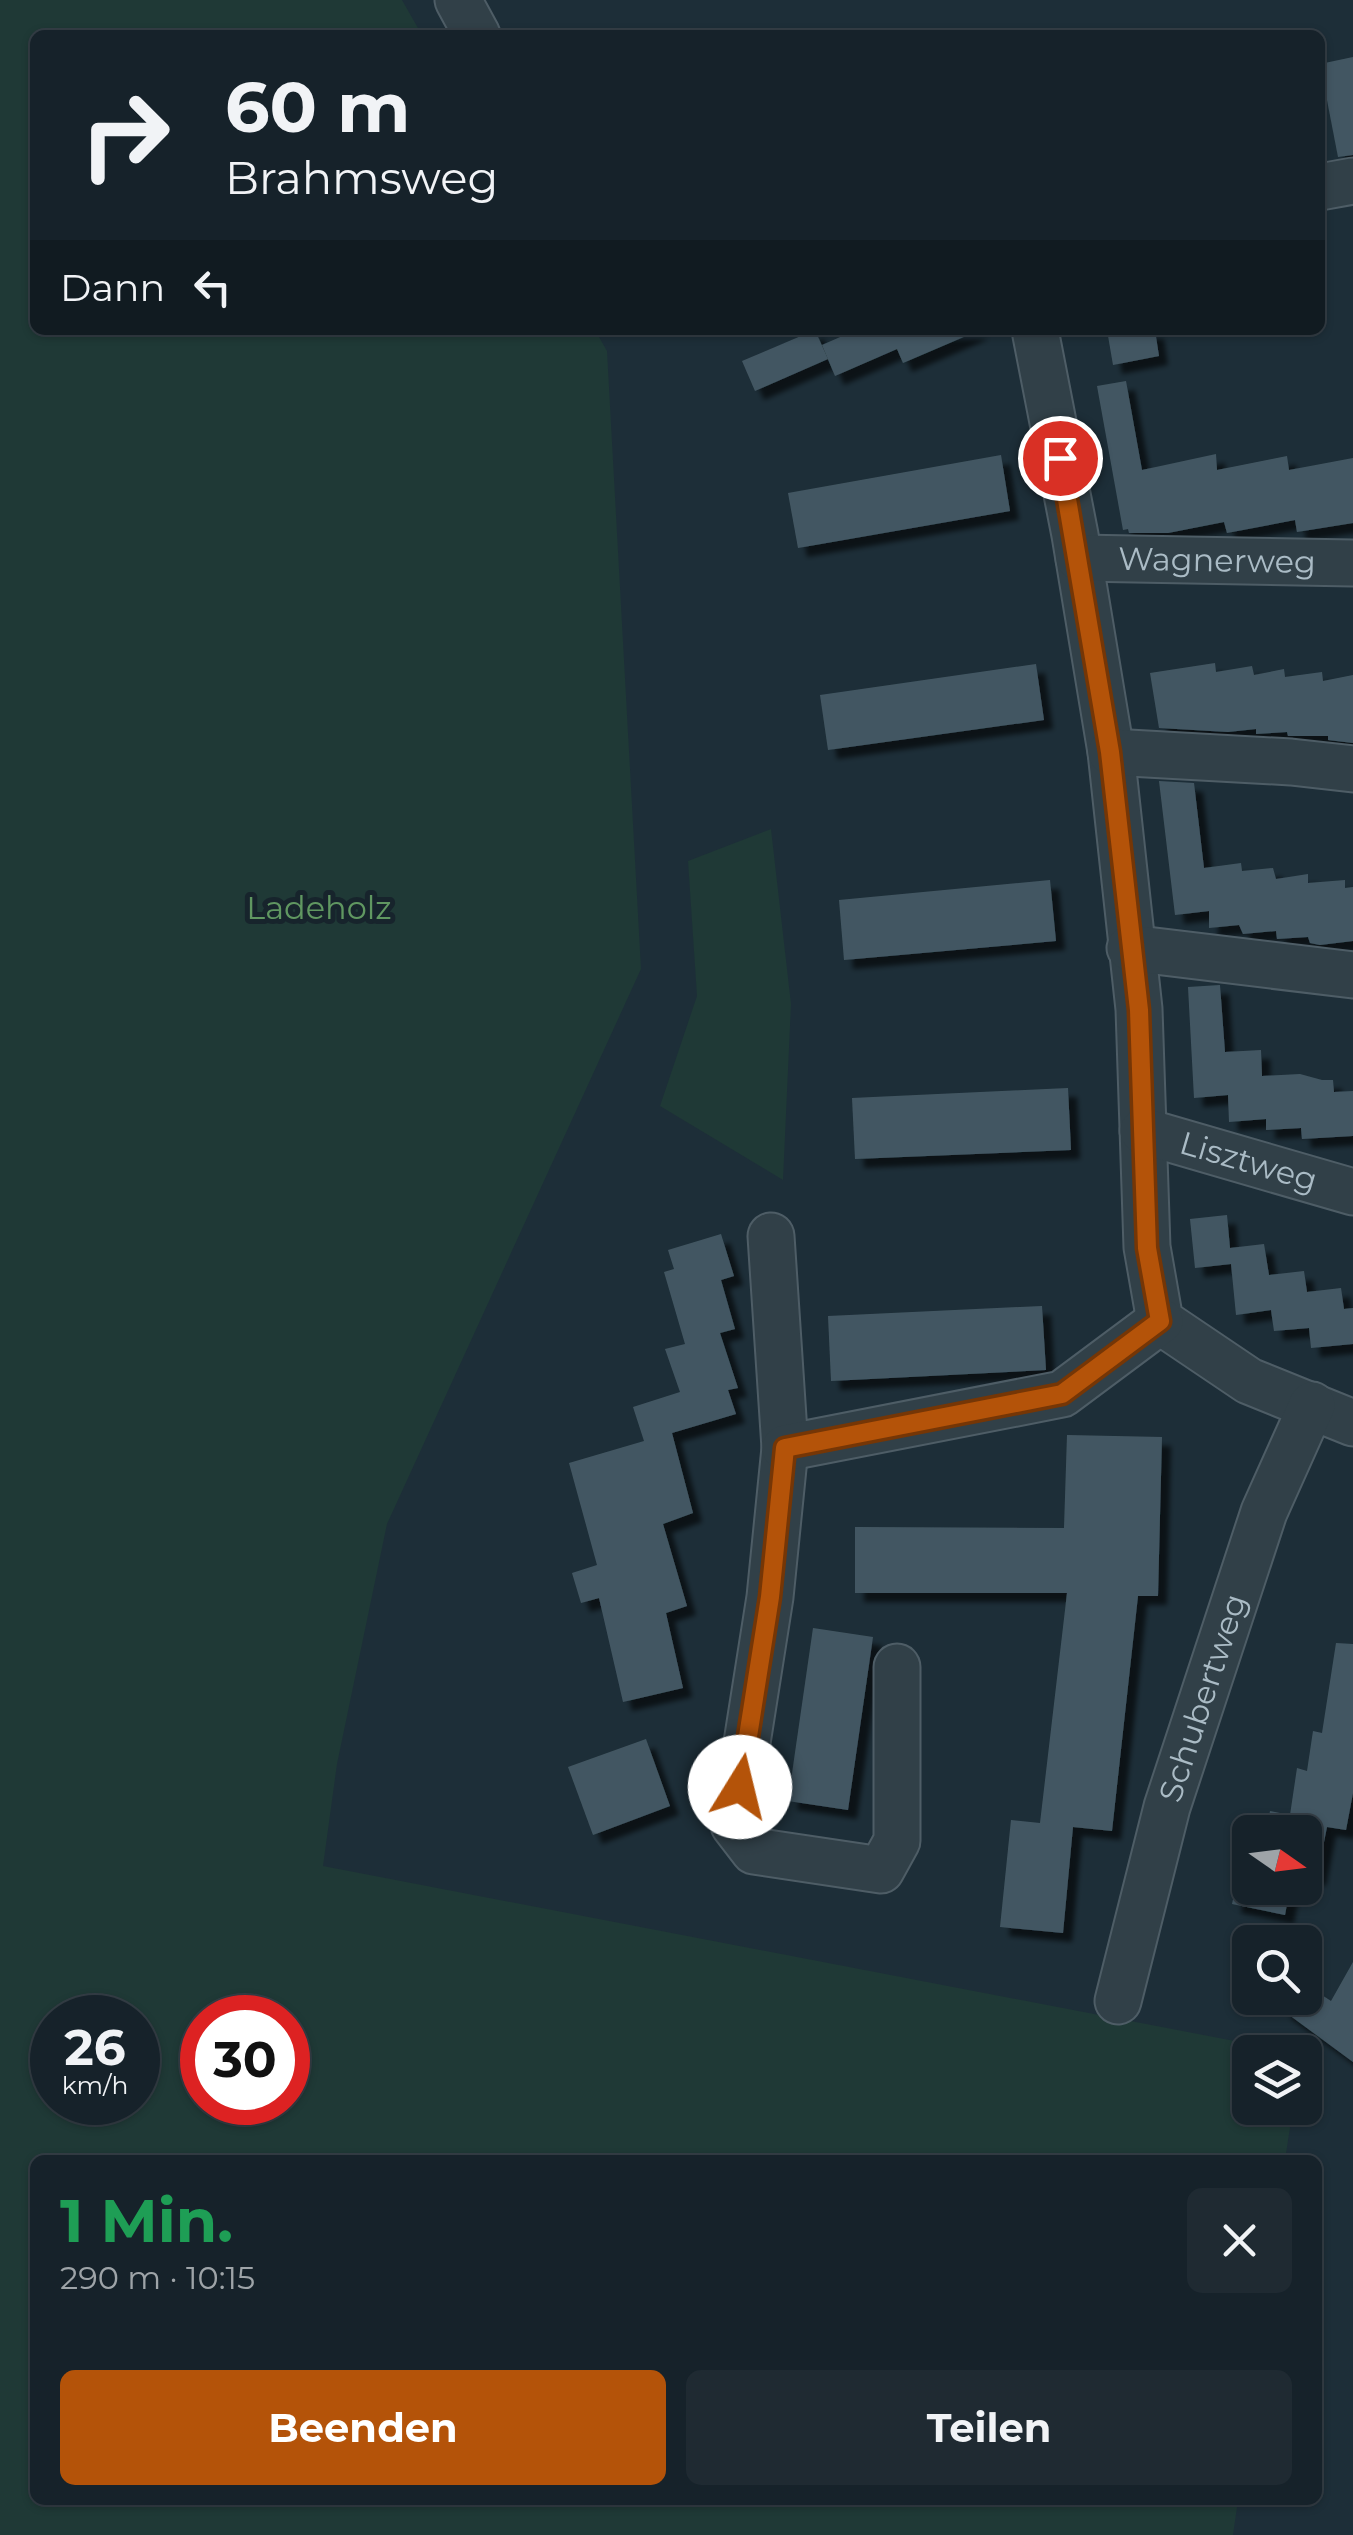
<!DOCTYPE html>
<html lang="de">
<head>
<meta charset="utf-8">
<style>
	body { margin:0; font-family:Montserrat,sans-serif; background:#1f2a32; color:#f1f3f6; height:100vh; display:flex; flex-direction:column; font-size:38px; white-space:nowrap }
	* { box-sizing:border-box; margin:0 }
	p { font-size:32px; color:#9ea4a8 }
	.icon { flex:none; width:55px; height:55px; fill:none; stroke:currentColor; stroke-width:2; stroke-linecap:round; stroke-linejoin:round }
	.map { position:relative; flex:1; overflow:hidden }
	.drawer { position:absolute; left:30px; top:2155px; width:1292px; height:350px; display:flex; flex-direction:column; background:#16222a; border-radius:15px; box-shadow:0 2px 8px #0004,0 0 0 2px #353f47 }
	.drawer>* { flex:none }
	.top-card { position:absolute; left:30px; top:30px; width:1295px; height:305px; border-radius:15px; box-shadow:0 2px 8px #0004,0 0 0 2px #353f47; background:#16222a; color:#f1f3f6; overflow:hidden }
	.needle { width:65px; rotate:104deg }
	.controls { position:absolute; left:1232px; top:1815px; display:grid; gap:20px }
	.controls a { display:grid; place-items:center; width:90px; height:90px; border-radius:15px; background:#16222a; box-shadow:0 2px 8px #0004,0 0 0 2px #353f47; font-size:50px }
	.speed { position:absolute; left:30px; top:1995px; display:flex; gap:20px; font-size:50px; font-weight:700; text-align:center }
	.speed>* { display:grid; place-content:center; width:130px; height:130px; border-radius:50%; background:#16222a; box-shadow:0 2px 8px #0004,0 0 0 2px #353f47; line-height:1 }
	.speed small { font-size:25px; font-weight:400 }
	.speed .limit { border:15px solid #d22; background:#fff; color:#111 }
	.pin { position:absolute; display:grid; place-items:center; width:85px; height:85px; color:#fff; margin:-42px; border:5px solid #fff; border-radius:50%; box-shadow:0 2px 10px #0007 }
	.me { position:absolute; width:110px; margin:-55px; rotate:9deg; stroke-linejoin:round; filter:drop-shadow(0 0 8px #0008) }
	.turn { display:flex; align-items:center; gap:35px; height:210px; padding:0 30px; font-size:45px }
	.turn .icon { width:130px; height:130px; stroke-width:2.5 }
	.turn b { display:block; font-size:70px; line-height:85px }
	.then { display:flex; align-items:center; height:95px; padding:0 30px; background:#0003; gap:20px; font-size:38px }
	.round { display:grid; place-items:center; flex:none; width:105px; height:105px; border-radius:15px; background:#1f2a32 }
	.summary { display:flex; align-items:center; justify-content:space-between; height:170px; padding:0 30px }
	h1 { font-size:60px; font-weight:700; line-height:75px; color:#1e9e55 }
	.button { display:flex; gap:20px; margin-top:auto; padding:20px 30px }
	.button a { flex:1; height:115px; border-radius:15px; background:#b45309; color:#fff; font-size:40px; font-weight:700; line-height:115px; text-align:center }
	.button a+a { background:#1f2a32; color:#f1f3f6 }
	.map>svg:first-child { display:block }
	.green { fill:#1f3936; fill-rule:evenodd }
	.building { fill:#435762; filter:url(#shadow) }
	.lines { fill:none; stroke-linecap:round; stroke-linejoin:round }
	.street-casing { stroke:#4e5d66; stroke-width:49 }
	.street { stroke:#314048; stroke-width:45 }
	.route-casing { stroke:#753606; stroke-width:25 }
	.route { stroke:#b45309; stroke-width:18 }
	.labels { text-anchor:middle; stroke-width:10; stroke-linejoin:round; paint-order:stroke }
	.street-label { font-size:32px; fill:#aabbc5; stroke:#17242c }
	.park-label { font-size:32px; fill:#609761; stroke:#17242c }
</style>
</head>
<body>
<div class="map">
<svg width="1353" height="2535" viewBox="0 0 1353 2535">
	<defs>
		<filter id="shadow"><feDropShadow dx="9" dy="9" stdDeviation="2.5" flood-color="#0009"/></filter>
	</defs>
	<rect width="100%" height="100%" fill="#1d2e38"/>
	<!-- green -->
	<g class="green">
		<path d="M0,0h402l20,35h-387v295h560l12,21 34,618 -254,555 -50,240 -14,102 969,186h-42v56h43l-8,52h-1250v340h1203l-5,35h-1233zM52,2018h86v84h-86zM202,2018h86v84h-86z"/>
		<polygon points="771,829 791,1004 783,1180 660,1106 697,996 688,861"/>
	</g>
	<!-- building -->
	<g class="building">
		<polygon points="1353,57 1353,155 1338,157 1320,64"/>
		<polygon points="815,330 828,359 755,391 742,361"/>
		<polygon points="856,330 980,330 903,363 897,349 835,376 822,345"/>
		<polygon points="1107,330 1155,330 1159,356 1113,365"/>
		<polygon points="1126,381 1142,470 1216,454 1217,470 1287,456 1289,470 1353,458 1353,523 1297,532 1295,520 1227,533 1224,522 1168,533 1129,533 1128,529 1123,530 1097,386"/>
		<polygon points="1001,455 1010,511 798,548 788,493"/>
		<polygon points="1215,663 1216,672 1252,666 1254,675 1284,669 1285,677 1322,672 1323,681 1353,675 1353,743 1328,740 1328,736 1288,736 1287,732 1256,734 1256,729 1228,732 1159,728 1150,673"/>
		<polygon points="1036,664 1044,720 828,750 820,695"/>
		<polygon points="1159,781 1194,783 1204,868 1241,863 1242,871 1273,868 1276,879 1308,874 1308,883 1345,880 1345,888 1353,887 1353,941 1320,945 1310,943 1308,937 1277,939 1276,931 1243,934 1239,925 1209,928 1209,911 1175,915"/>
		<polygon points="1050,880 1056,941 844,960 839,900"/>
		<polygon points="1220,985 1225,1052 1261,1050 1262,1076 1300,1074 1322,1080 1333,1080 1334,1092 1353,1091 1353,1136 1302,1139 1301,1128 1266,1130 1266,1119 1229,1122 1228,1095 1194,1098 1188,987"/>
		<polygon points="1068,1088 1071,1150 855,1159 852,1098"/>
		<polygon points="1227,1215 1230,1248 1264,1244 1269,1275 1304,1271 1307,1292 1341,1288 1344,1309 1353,1308 1353,1344 1311,1348 1309,1328 1274,1331 1271,1310 1236,1315 1231,1264 1195,1268 1190,1219"/>
		<polygon points="721,1234 734,1276 721,1280 735,1329 720,1333 738,1388 728,1390 736,1414 672,1433 693,1513 663,1524 687,1606 666,1613 683,1688 623,1702 599,1598 581,1603 572,1573 597,1565 569,1463 644,1441 633,1407 680,1392 665,1349 685,1344 664,1272 674,1269 668,1250"/>
		<polygon points="1042,1306 1046,1370 831,1381 828,1316"/>
		<polygon points="1067,1435 1162,1437 1158,1596 1138,1596 1112,1831 1073,1827 1063,1933 1000,1927 1011,1820 1040,1823 1067,1593 855,1593 855,1527 1064,1528"/>
		<polygon points="813,1628 873,1637 848,1810 788,1801"/>
		<polygon points="1336,1643 1353,1644 1353,1793 1346,1830 1327,1827 1317,1877 1305,1874 1305,1832 1266,1832 1270,1811 1290,1815 1297,1768 1307,1771 1313,1731 1322,1733"/>
		<polygon points="646,1739 670,1806 593,1835 568,1767"/>
		<polygon points="1242,1857 1250,1858 1250,1888 1290,1888 1285,1915 1232,1904"/>
		<polygon points="1353,1962 1353,2062 1281,2009 1291,1998 1305,1998 1305,1984 1331,2001"/>
	</g>
	<g class="lines">
		<!-- street casing -->
		<g class="street-casing">
			<g id="street">
				<polyline points="458,0 477,35"/>
				<polyline points="1320,187 1353,181"/>
				<polyline points="1035,330 1075,535 1111,752 1139,1009 1147,1247 1160,1321 1249,1381 1353,1423"/>
				<path id="s1" d="M1079,558l274,5"/>
				<polyline points="1111,752 1291,762 1353,769"/>
				<polyline points="1130,948 1353,975"/>
				<path id="s2" d="M1143,1131l210,61"/>
				<polyline points="771,1236 785,1448 770,1597 734,1825 754,1851 881,1870 897,1841 897,1667"/>
				<polyline points="785,1448 1062,1394 1160,1321"/>
				<path id="s3" d="M1118,2001l49,-194 97,-295 48,-107"/>
			</g>
		</g>
		<!-- street -->
		<use href="#street" class="street"/>
	</g>
	<g class="lines">
		<!-- route casing -->
		<g class="route-casing">
			<polyline id="route" points="740,1787 770,1597 785,1448 1062,1394 1160,1321 1147,1248 1139,1010 1110,752 1060,458"/>
		</g>
		<!-- route -->
		<use href="#route" class="route"/>
	</g>
	<g class="labels">
		<!-- street labels -->
		<g class="street-label">
			<text dy="11" stroke="none"><textPath href="#s1" startOffset="138">Wagnerweg</textPath></text>
			<text dy="11" stroke="none"><textPath href="#s2" startOffset="110">Lisztweg</textPath></text>
			<text dy="11" stroke="none"><textPath href="#s3" startOffset="315">Schubertweg</textPath></text>
		</g>
		<!-- park labels -->
		<g class="park-label">
			<text x="319" y="919">Ladeholz</text>
		</g>
	</g>
</svg>
<div class="controls">
<a><svg class="needle" viewBox="-14 -14 28 28"><path d="M0-13l5 13h-10z" fill="#e53935"/><path d="M0 13l5-13h-10z" fill="#9ea4a8"/></svg></a>
<a><svg class="icon" aria-label="search" viewBox="0 0 24 24"><circle cx="10" cy="10" r="6"/><path d="M15 15l6 6"/></svg></a>
<a><svg class="icon" aria-label="layers" viewBox="0 0 24 24"><path d="M12 4l9 5-9 5-9-5zM3 14l9 5 9-5"/></svg></a>
</div>
<div class="speed"><div>26<small>km/h</small></div><div class="limit">30</div></div>
<div class="pin" style="left:1060px;top:458px;background:#d93025"><svg class="icon" aria-label="arrive" viewBox="0 0 24 24"><path d="M6 21V4h12l-3 4 3 4H6"/></svg></div>
<svg class="me" style="left:740px;top:1787px" viewBox="-20 -20 40 40"><circle r="19" fill="#fff"/><path d="M0-13L10 11 0 6-10 11z" fill="#b45309"/></svg>
<div class="top-card">
<div class="turn"><svg class="icon" aria-label="right" viewBox="0 0 24 24"><path d="M7 20v-9h11M14 6l5 5-5 5"/></svg><div><b>60 m</b>Brahmsweg</div></div>
<div class="then">Dann<svg class="icon" aria-label="left" viewBox="0 0 24 24"><path d="M17 20v-9H6M10 6l-5 5 5 5"/></svg></div>
</div>
<section class="drawer">
<div class="summary"><div><h1>1 Min.</h1><p>290 m · 10:15</p></div><a class="round"><svg class="icon" aria-label="close" viewBox="0 0 24 24"><path d="M6 6l12 12M18 6L6 18"/></svg></a></div>
<div class="button"><a>Beenden</a><a>Teilen</a></div>
</section>
</div>
</body>
</html>
